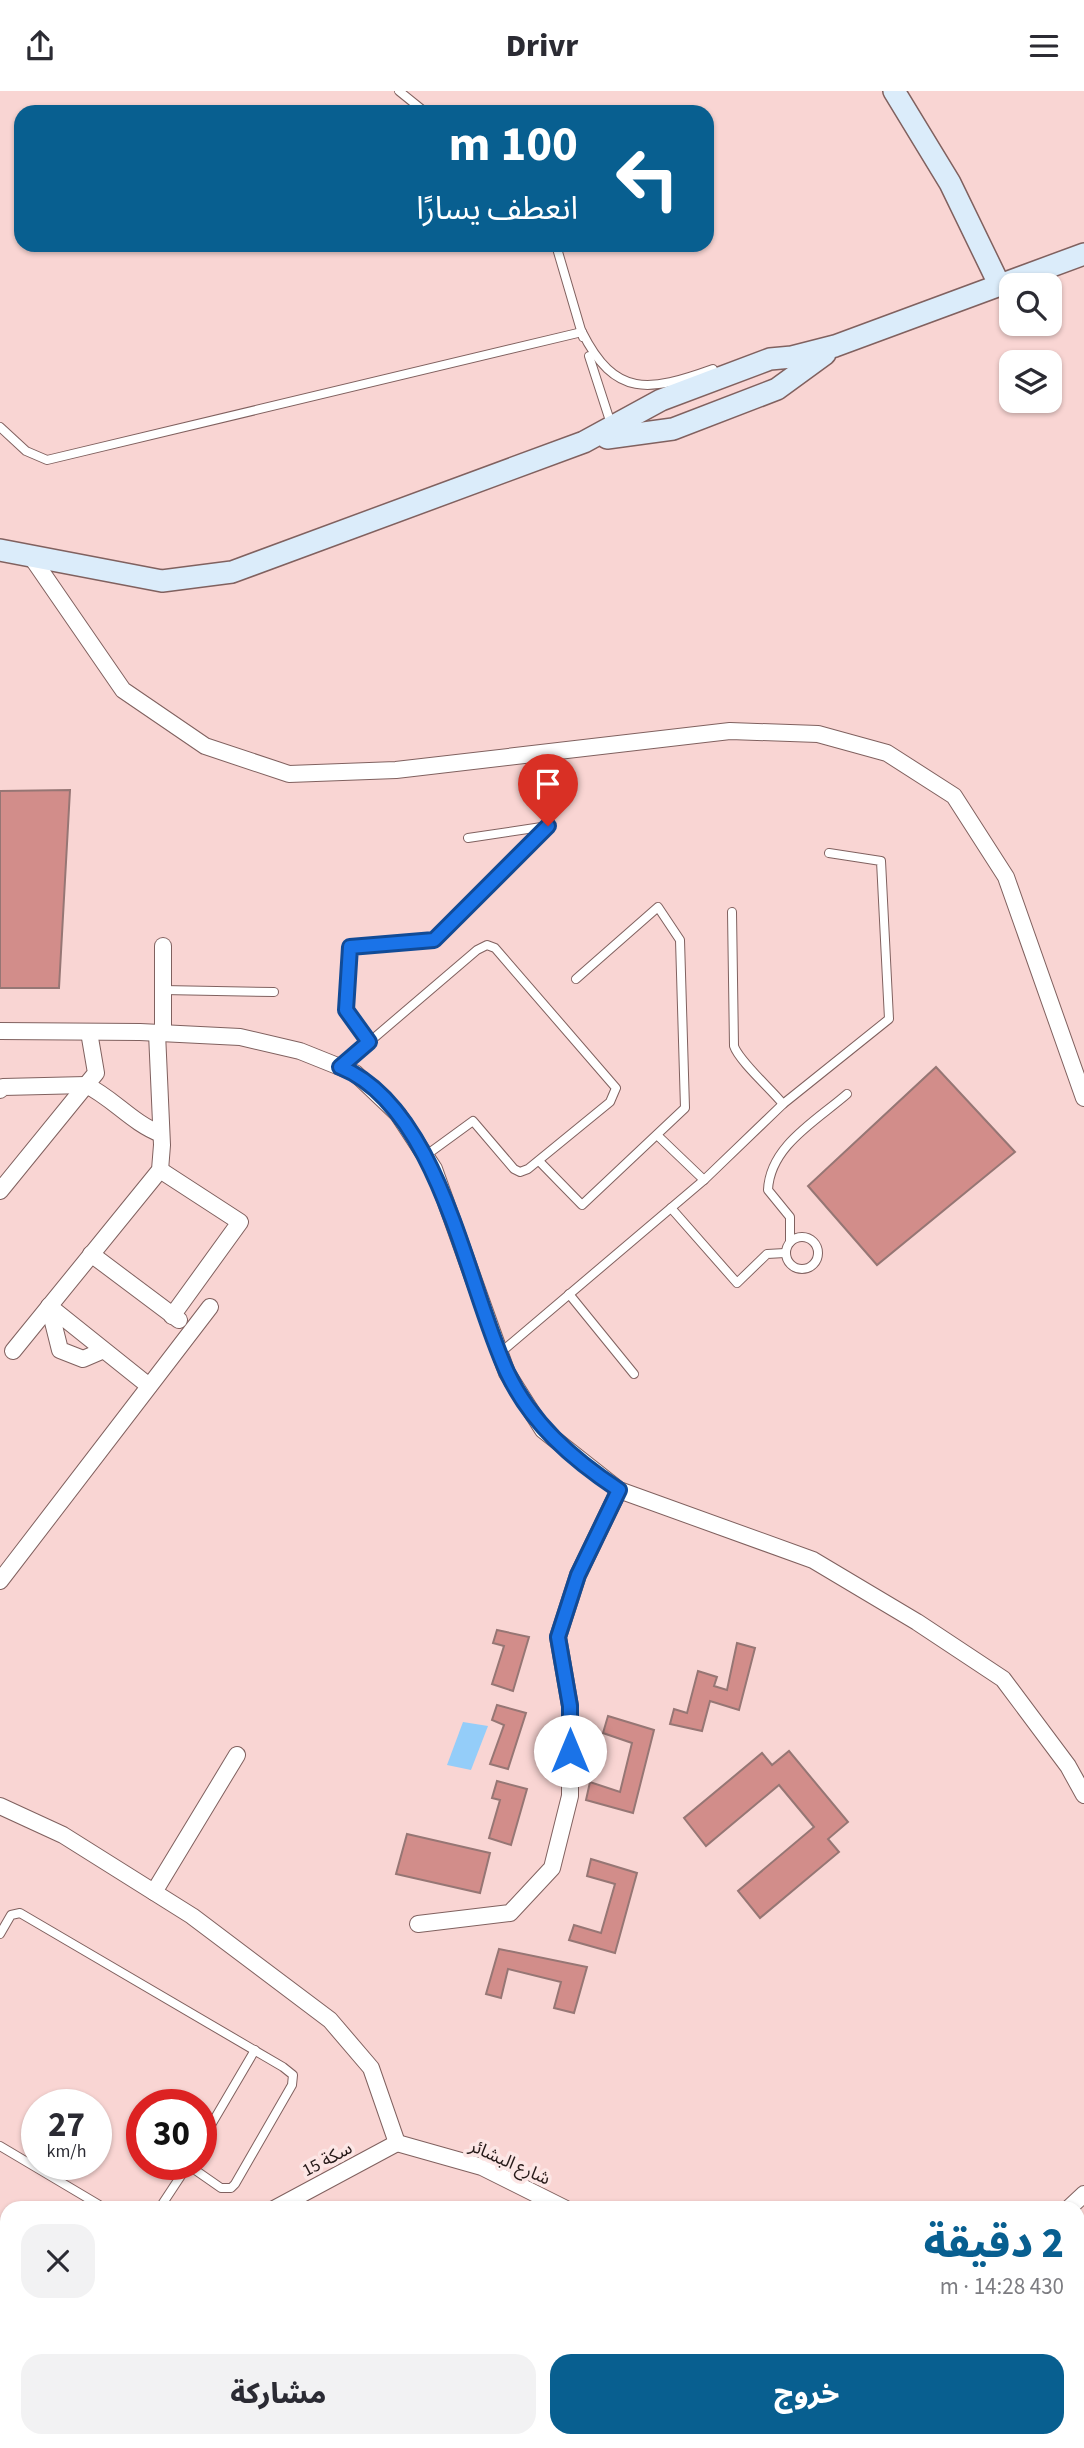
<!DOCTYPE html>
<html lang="ar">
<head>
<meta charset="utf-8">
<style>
	body { margin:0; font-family:"Source Sans 3","Noto Sans Arabic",sans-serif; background:#f2f2f3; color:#2b2b33; direction:rtl; height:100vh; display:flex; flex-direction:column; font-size:26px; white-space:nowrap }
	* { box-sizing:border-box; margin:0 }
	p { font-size:23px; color:#7c7c81 }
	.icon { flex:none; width:38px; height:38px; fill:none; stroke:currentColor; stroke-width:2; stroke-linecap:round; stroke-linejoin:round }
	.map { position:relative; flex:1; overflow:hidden; direction:ltr }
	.panel { position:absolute; left:0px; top:2110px; width:1085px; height:247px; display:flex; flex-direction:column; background:#fff; border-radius:21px 21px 0 0; box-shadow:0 2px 5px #0004; direction:rtl }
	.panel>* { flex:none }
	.guide { position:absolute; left:14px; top:14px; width:700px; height:147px; border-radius:21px; box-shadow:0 2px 5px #0004; direction:rtl; background:#085f90; color:#fff; overflow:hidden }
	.controls { position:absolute; left:999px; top:182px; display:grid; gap:14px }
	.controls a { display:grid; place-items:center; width:63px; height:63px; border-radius:14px; background:#fff; box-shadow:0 2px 5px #0004; font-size:35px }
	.speed { position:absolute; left:21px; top:1998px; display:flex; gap:14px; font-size:35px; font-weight:700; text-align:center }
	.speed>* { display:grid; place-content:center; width:91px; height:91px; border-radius:50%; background:#fff; box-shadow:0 2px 5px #0004; line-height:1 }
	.speed small { font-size:18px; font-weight:400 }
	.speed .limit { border:10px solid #d22; background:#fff; color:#111 }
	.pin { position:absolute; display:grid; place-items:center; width:60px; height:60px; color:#fff; margin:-72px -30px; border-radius:50% 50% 50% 0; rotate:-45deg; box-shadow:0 0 7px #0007 }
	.pin .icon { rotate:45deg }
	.me { position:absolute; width:77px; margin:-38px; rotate:0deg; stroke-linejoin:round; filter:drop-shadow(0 0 5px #0008) }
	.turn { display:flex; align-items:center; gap:24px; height:147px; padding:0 21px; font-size:32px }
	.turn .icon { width:91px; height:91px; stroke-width:2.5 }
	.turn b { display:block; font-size:49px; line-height:60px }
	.round { display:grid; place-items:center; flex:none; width:74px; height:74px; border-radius:21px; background:#f2f2f3 }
	.summary { display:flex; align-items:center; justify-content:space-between; height:119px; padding:0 21px }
	h1 { font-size:42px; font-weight:800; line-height:52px; color:#085f90 }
	.primary-button { display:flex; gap:14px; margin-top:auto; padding:14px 21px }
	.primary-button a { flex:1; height:80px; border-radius:21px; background:#085f90; color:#fff; font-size:28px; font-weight:800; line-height:80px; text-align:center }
	.primary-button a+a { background:#f2f2f3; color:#2b2b33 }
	header { display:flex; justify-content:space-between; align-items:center; height:91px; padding:0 21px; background:#fff; font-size:32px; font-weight:800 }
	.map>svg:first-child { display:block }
	.water { fill:#94cdf9 }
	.building { fill:#d28d8a; stroke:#967674; stroke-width:2 }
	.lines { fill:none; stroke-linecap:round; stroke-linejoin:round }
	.lane-casing { stroke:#80615f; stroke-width:10 }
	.street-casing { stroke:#80615f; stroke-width:18 }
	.secondary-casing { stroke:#80615f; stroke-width:24 }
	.lane { stroke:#fff; stroke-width:8 }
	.street { stroke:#fff; stroke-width:16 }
	.secondary { stroke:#dbecfa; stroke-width:21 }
	.route-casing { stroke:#114b97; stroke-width:18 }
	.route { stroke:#1a73e8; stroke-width:12 }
	.labels { text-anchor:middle; stroke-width:7; stroke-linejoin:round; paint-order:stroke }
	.street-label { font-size:18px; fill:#251918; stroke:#fce6e5 }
</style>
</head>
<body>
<header><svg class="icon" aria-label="menu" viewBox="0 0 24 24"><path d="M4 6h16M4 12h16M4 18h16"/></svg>Drivr<svg class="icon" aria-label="share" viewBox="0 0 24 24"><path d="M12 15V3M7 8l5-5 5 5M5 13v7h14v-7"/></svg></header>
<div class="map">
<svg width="1084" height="2357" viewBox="0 0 1084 2357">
	<rect width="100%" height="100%" fill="#f9d5d3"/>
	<!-- water -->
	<polygon class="water" points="463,1631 488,1635 471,1679 447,1674"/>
	<!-- building -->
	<g class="building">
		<polygon points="70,699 59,897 0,897 0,700"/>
		<polygon points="936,976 1015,1061 877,1174 808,1095"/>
		<polygon points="497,1539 529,1546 513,1600 492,1593 504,1555 493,1552"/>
		<polygon points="737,1552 755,1557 739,1619 710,1610 702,1640 670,1633 674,1618 687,1622 698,1580 717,1586 714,1595 727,1599"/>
		<polygon points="497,1614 526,1622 508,1678 490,1673 504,1634 492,1629"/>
		<polygon points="608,1625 654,1639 633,1722 586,1709 590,1691 620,1701 632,1652 603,1642"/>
		<polygon points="789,1660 848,1731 828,1748 839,1761 760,1827 738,1800 814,1736 779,1694 706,1755 684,1727 762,1662 772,1674"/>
		<polygon points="497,1690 527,1698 511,1754 489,1747 500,1709 492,1707"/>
		<polygon points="407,1743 490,1762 480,1802 396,1783"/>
		<polygon points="591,1768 637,1782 615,1862 569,1849 574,1834 601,1842 615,1793 587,1785"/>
		<polygon points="499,1858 587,1876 574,1922 554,1917 561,1891 508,1878 501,1907 486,1903"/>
	</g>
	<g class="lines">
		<!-- lane casing -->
		<g class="lane-casing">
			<g id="lane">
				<polyline points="399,0 425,21"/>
				<polyline points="556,154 583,246"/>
				<path d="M582,241c33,66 67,60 131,37"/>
				<polyline points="589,265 612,336"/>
				<polyline points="0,336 26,360 47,369 582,241"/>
				<path d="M732,821l2,134c5,15 37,43 49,58"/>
				<polyline points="163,899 274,901"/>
				<polyline points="369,951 347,919 350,856 434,849 548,735 468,747"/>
				<polyline points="340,976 477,859 487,854 495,857 616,997 610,1011 528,1078 520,1081 514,1078 473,1030 425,1065"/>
				<polyline points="657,1044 704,1089"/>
				<polyline points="539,1070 582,1114 685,1017 680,849 658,816 576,888"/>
				<polyline points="671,1117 737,1192 767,1163 785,1162"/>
				<circle cx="802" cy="1162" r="16"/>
				<path d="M790,1151v-25l-22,-27c2,-44 48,-69 79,-96"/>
				<polyline points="569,1203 634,1283"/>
				<polyline points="500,1262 704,1089 783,1013 889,928 881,770 829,762"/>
				<polyline points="0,1843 11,1824 20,1822 283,1976 293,1984 292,1994 235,2093 231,2097 221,2097 188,2074 159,2118"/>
				<polyline points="201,2051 255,1959"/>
				<polyline points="0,2055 106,2118"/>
			</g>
		</g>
		<!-- street casing -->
		<g class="street-casing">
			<g id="street">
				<polyline points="30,464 123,599 205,655 289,683 396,679 730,640 818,643 887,662 954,705 1006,786 1084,1007"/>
				<polyline points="0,940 140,941 240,946 300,960 355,982 398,1023 434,1078 507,1282 543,1339 619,1399 813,1469 917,1531 1003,1588 1068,1675 1084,1704"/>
				<polyline points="163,942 163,855"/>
				<path d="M0,999l3,-3 83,-2c27,13 46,38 75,49"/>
				<polyline points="160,1079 240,1131 172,1225"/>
				<polyline points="0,1100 96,982 89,941"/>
				<polyline points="91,1163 179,1229"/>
				<polyline points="104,1259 83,1268 60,1259 49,1215 149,1295"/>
				<polyline points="13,1260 160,1079 162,1054 157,942"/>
				<polyline points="0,1490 210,1216"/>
				<polyline points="0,1715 63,1744 192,1825 330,1929 371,1977 397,2052"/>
				<polyline points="154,1801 237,1664"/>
				<polyline points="418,1833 510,1822 552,1777 570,1705 570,1615 558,1546 578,1484 619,1399"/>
				<polyline points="397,2052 482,2076 566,2118"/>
				<polyline points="274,2118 397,2052"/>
				<polyline points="1068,2118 1084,2103"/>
				<polyline points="1078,2135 1084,2134"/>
				<polyline points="0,2149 7,2150"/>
				<polyline points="0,2232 7,2236"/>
				<polyline points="315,2350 318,2357"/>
				<polyline points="623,2350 633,2357"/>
				<polyline points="5,2357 7,2350"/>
				<polyline points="166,2357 177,2350"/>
				<polyline points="855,2357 863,2350"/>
			</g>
		</g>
		<!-- secondary casing -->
		<g class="secondary-casing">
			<g id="secondary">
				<polyline points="894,0 950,92 999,193"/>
				<polyline points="607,347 673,338 777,298 825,263"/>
				<polyline points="0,459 162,490 232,481 584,351 661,309 770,268 792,266 835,255 1084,163"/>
			</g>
		</g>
		<!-- lane -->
		<use href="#lane" class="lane"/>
		<!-- street -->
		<use href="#street" class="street"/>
		<!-- secondary -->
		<use href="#secondary" class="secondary"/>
	</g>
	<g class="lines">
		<!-- route casing -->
		<g class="route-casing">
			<path id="route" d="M548,735l-114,114 -84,7 -4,63 23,32 -29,25c99,40 126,216 167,305 24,51 65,87 112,118l-41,85 -20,62 12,69v45"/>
		</g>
		<!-- route -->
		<use href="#route" class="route"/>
	</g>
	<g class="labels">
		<!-- street labels -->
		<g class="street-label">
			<text transform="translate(327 2068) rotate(-28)" y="6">سكة 15</text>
			<text transform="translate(510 2071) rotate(24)" y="6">شارع البشائر</text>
		</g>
	</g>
</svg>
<div class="controls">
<a><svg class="icon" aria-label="search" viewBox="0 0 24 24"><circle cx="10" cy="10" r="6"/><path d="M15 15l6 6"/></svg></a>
<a><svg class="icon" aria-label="layers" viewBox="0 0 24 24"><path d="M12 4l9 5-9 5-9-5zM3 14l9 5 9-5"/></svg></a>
</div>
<div class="speed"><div>27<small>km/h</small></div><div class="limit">30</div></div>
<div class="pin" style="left:548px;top:735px;background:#d93025"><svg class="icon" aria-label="arrive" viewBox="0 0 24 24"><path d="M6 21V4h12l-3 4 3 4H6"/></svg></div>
<svg class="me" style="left:570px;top:1660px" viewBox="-20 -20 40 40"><circle r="19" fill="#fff"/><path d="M0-13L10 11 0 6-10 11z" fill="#1a73e8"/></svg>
<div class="guide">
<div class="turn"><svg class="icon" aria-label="left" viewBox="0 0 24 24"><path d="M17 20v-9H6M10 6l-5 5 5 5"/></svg><div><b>100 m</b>انعطف يسارًا</div></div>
</div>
<section class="panel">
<div class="summary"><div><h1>2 دقيقة</h1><p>430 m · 14:28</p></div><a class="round"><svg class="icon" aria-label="close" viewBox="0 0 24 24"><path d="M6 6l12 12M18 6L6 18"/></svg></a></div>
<div class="primary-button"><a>خروج</a><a>مشاركة</a></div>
</section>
</div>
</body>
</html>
